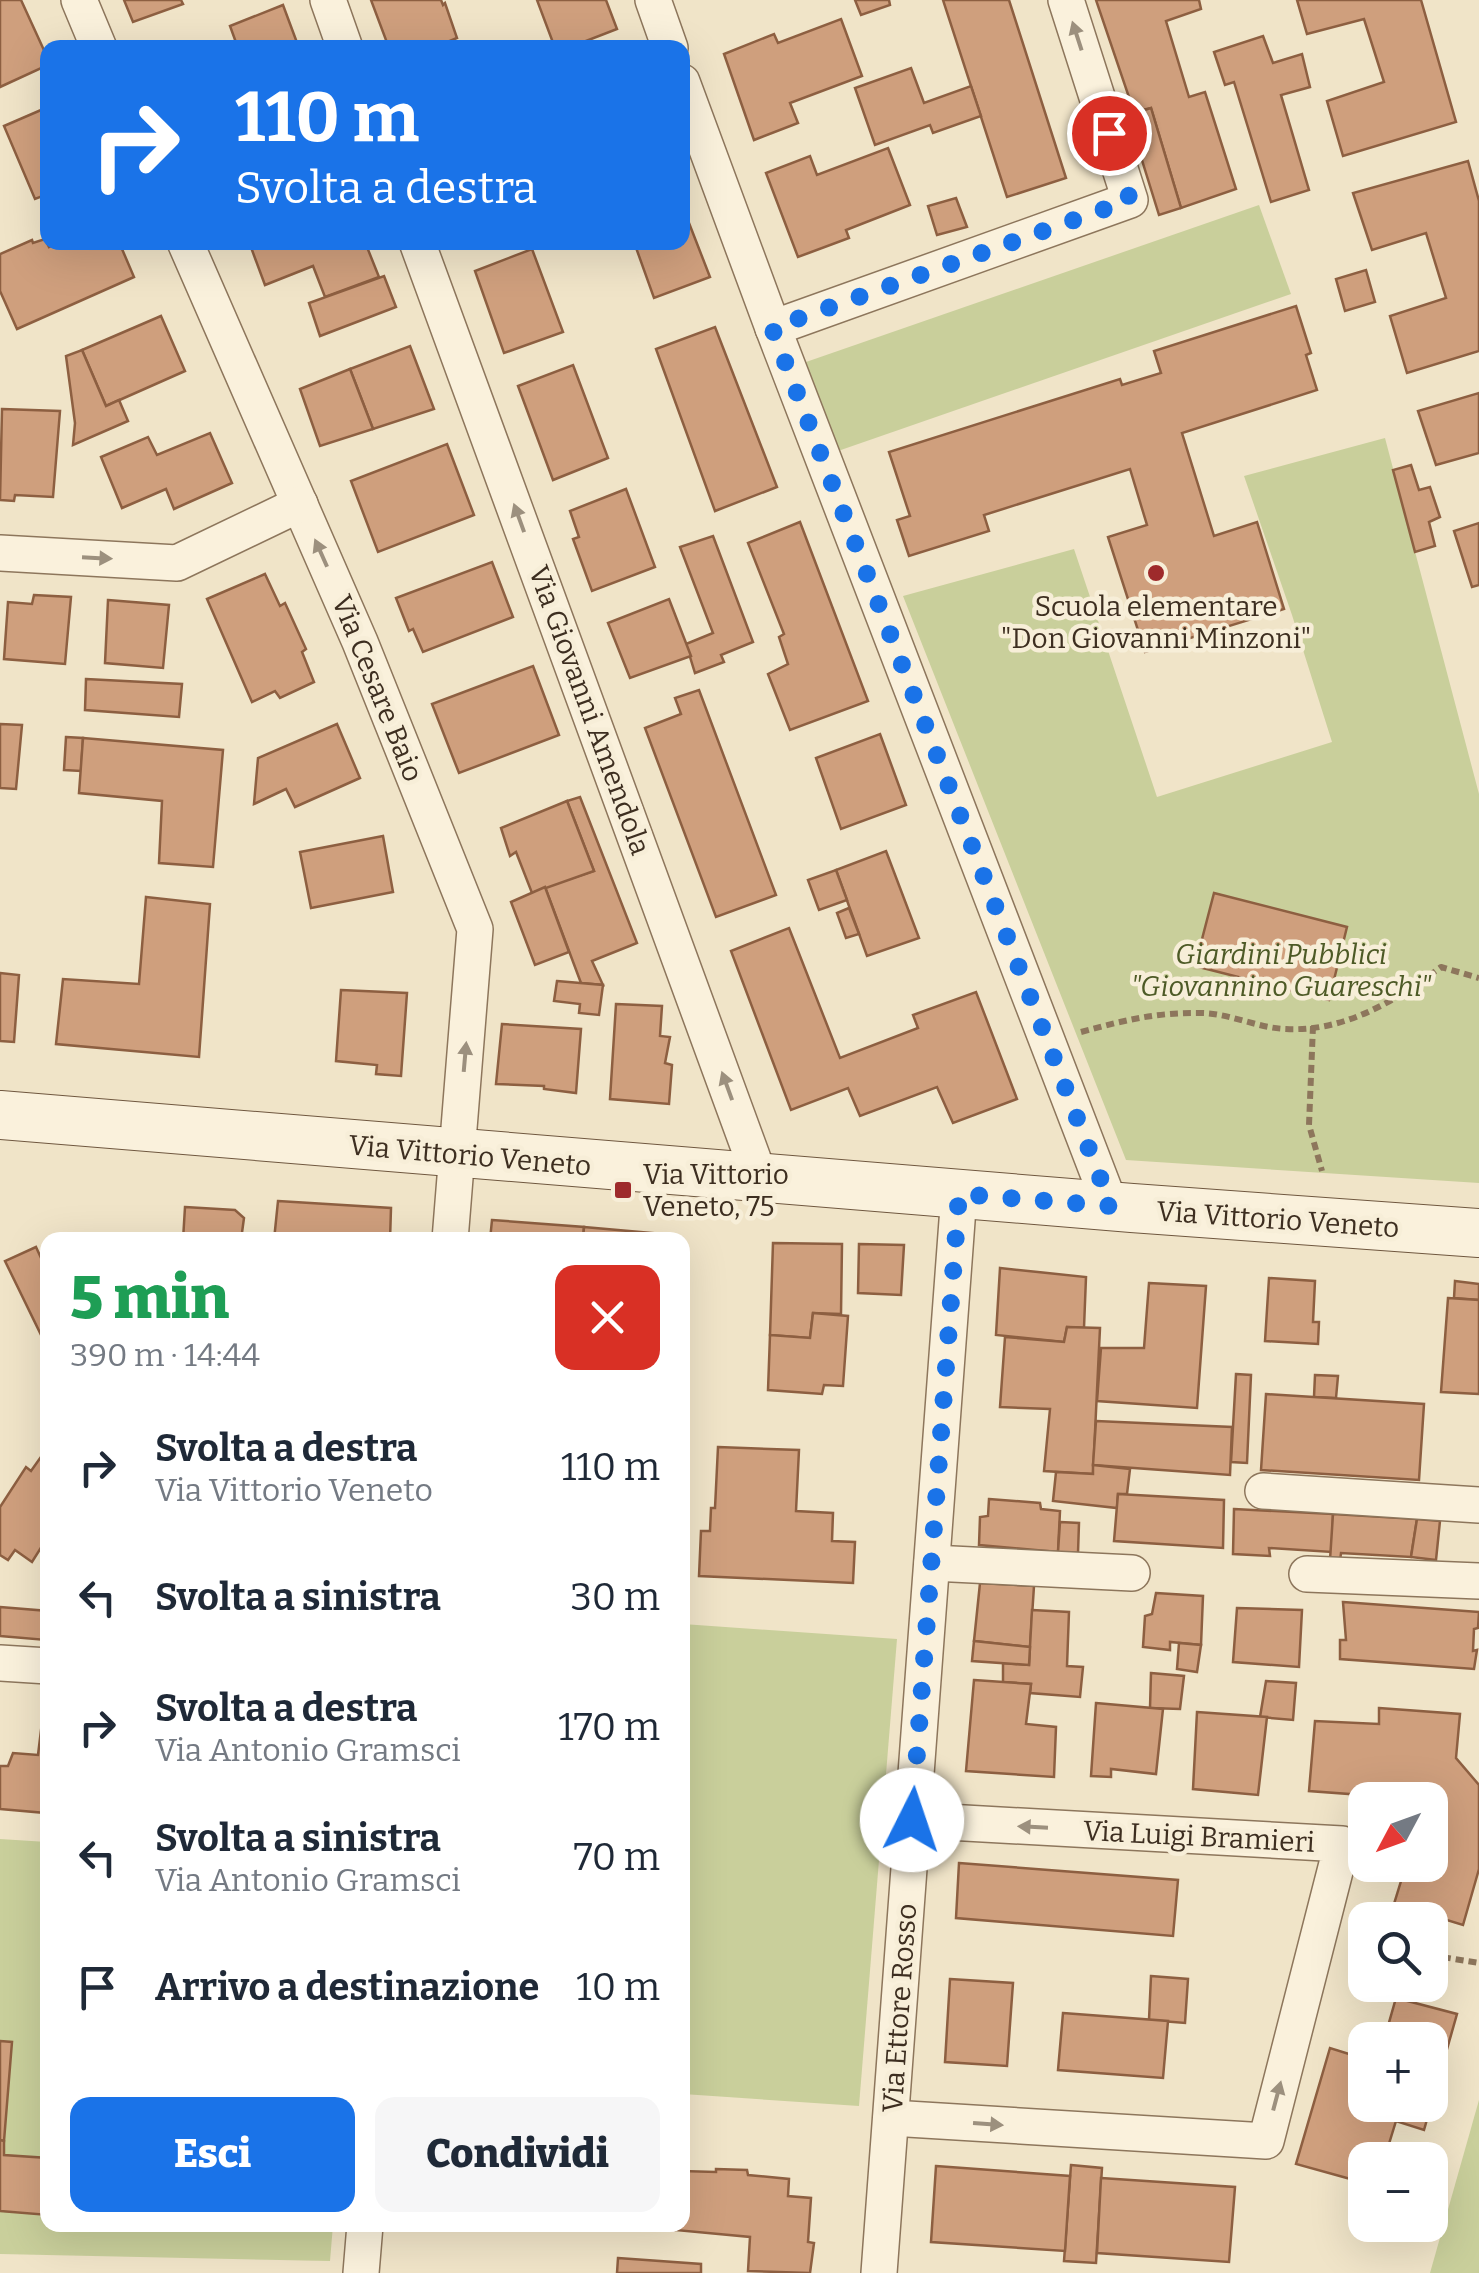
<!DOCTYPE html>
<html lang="it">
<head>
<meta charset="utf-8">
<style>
	body { margin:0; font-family:Bitter,serif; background:#f6f6f7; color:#1f2937; height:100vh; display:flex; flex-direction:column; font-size:38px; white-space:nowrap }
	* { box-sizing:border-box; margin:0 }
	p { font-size:32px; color:#747a83 }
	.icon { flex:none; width:55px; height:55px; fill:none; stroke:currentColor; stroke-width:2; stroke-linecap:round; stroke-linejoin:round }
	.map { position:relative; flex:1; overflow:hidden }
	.panel { position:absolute; left:40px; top:1232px; width:650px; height:1000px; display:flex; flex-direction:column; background:#fff; border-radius:20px; box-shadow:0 10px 40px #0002 }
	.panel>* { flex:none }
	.guide { position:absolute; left:40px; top:40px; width:650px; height:210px; border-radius:20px; box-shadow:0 10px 40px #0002; background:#1a73e8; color:#fff; overflow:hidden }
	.needle { width:65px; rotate:229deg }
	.controls { position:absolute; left:1348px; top:1782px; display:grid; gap:20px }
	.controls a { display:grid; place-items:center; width:100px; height:100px; border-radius:20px; background:#fff; box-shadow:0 10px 40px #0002; font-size:50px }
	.pin { position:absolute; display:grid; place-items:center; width:85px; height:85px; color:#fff; margin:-42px; border:5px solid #fff; border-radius:50%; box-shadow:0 2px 10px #0007 }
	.me { position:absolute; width:110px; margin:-55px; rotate:4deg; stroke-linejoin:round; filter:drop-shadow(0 0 8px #0008) }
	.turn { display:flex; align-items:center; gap:35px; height:210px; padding:0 30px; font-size:45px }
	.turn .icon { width:130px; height:130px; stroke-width:2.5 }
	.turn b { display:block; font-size:70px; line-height:85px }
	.round { display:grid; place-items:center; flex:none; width:105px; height:105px; border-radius:20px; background:#f6f6f7 }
	.headline { display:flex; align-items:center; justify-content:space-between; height:170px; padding:0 30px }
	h1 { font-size:60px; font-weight:800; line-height:75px; color:#1e9e55 }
	.action { display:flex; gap:20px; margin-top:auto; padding:20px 30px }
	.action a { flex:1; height:115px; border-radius:20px; background:#1a73e8; color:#fff; font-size:40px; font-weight:800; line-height:115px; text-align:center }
	.action a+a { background:#f6f6f7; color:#1f2937 }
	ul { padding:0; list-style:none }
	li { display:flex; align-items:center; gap:30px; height:130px; padding:0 30px }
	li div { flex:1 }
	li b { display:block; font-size:38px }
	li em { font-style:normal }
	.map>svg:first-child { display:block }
	.green { fill:#c9cf9b }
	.building { fill:#cf9f7d; stroke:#8d5f41; stroke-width:2.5 }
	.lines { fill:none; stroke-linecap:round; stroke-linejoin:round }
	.minor-casing { stroke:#8d765c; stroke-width:38 }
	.secondary-casing { stroke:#6f573f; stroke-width:50 }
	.path { stroke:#8d765c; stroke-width:6; stroke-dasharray:8 5; stroke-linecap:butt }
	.minor { stroke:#faf1dc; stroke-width:35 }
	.secondary { stroke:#faf1dc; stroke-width:48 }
	.oneway { fill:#9c907e }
	.route { stroke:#1a73e8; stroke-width:18; stroke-dasharray:0 32.4 }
	.poi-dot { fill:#9e2a2b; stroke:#f7eed8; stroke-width:4 }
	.labels { text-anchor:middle; stroke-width:9; stroke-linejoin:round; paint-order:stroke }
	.poi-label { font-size:28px; fill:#3d2e20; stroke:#f7eed8 }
	.street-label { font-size:28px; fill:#3d2e20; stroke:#f7eed8 }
	.park-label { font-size:28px; font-style:italic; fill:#4d5a26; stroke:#f7eed8 }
</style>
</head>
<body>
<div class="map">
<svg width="1479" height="2273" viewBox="0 0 1479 2273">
	<rect width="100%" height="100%" fill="#f0e4c8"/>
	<!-- green -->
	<g class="green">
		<polygon points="1259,205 1291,294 838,451 806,362"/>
		<polygon points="1385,438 1479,794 1479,1183 1126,1160 903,596 1074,549 1157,797 1332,742 1292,615 1244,476"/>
		<polygon points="683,1624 897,1639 859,2106 683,2094"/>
		<polygon points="0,1839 47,1842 48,2225 333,2225 330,2261 0,2254"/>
		<polygon points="1479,2100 1479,2273 1430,2273"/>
	</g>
	<!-- building -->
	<g class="building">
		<polygon points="0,0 21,0 48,59 48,65 0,87"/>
		<polygon points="124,0 181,0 183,4 133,22"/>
		<polygon points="371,0 441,0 443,5 445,3 457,38 433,48 389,48"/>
		<polygon points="537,0 606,0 617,29 568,48 555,48"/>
		<polygon points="855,0 889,0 890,5 861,15"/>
		<polygon points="943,0 1009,0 1066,178 1007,197"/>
		<polygon points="1096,0 1199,0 1201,9 1166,21 1189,97 1205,92 1236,189 1181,208 1151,108 1134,112"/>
		<polygon points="1297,0 1421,0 1456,122 1343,156 1327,101 1384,82 1364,19 1307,34"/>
		<polygon points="283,5 299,48 238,48 230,26"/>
		<polygon points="841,19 862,76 790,103 798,123 754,140 724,54 774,34 778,43"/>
		<polygon points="1263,36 1273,63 1302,54 1310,87 1281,95 1309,190 1271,202 1234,82 1225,85 1214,52"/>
		<polygon points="911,68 924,103 971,86 981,116 933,133 930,125 875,145 855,88"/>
		<polygon points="48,107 48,194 35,199 4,126"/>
		<polygon points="1151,108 1181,208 1159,215 1128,115"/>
		<polygon points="888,148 910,205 846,230 849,238 798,257 766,173 810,156 817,175"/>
		<polygon points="1468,161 1479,201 1479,351 1407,373 1390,316 1446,298 1426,233 1372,250 1353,193"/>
		<polygon points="956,198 967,227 937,235 928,206"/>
		<polygon points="682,205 710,277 654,298 634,242 682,242"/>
		<polygon points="45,239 49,247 59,242 119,242 134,277 17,329 0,291 0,254 32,240 33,243"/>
		<polygon points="249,242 365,242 379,277 325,297 313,266 265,285"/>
		<polygon points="532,249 563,332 504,353 475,271"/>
		<polygon points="1366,270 1375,302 1345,311 1336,279"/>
		<polygon points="384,276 396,307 320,336 309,303"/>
		<polygon points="1296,306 1311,353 1306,355 1317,390 1182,433 1214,536 1257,522 1284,609 1145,652 1108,537 1147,525 1130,469 984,515 989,531 909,556 897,520 910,516 889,452 1120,379 1122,385 1161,373 1154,351"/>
		<polygon points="161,316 185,371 106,406 82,350"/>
		<polygon points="715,327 777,487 715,511 656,349"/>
		<polygon points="410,346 434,409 373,429 350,369"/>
		<polygon points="82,350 106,406 119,400 128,421 73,445 75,423 66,356"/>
		<polygon points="573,365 608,458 553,480 518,386"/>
		<polygon points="350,369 373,429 320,446 300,389"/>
		<polygon points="1479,393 1479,453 1436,465 1418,411"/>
		<polygon points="2,409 60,411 53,497 15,495 14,501 0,500"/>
		<polygon points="210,433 232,483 174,509 166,489 122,508 101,457 148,437 157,455"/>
		<polygon points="447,444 474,515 378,552 351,481"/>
		<polygon points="1411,465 1419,490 1430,487 1440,517 1429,522 1435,546 1415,552 1393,470"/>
		<polygon points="626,489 655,567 592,591 573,539 579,537 570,511"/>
		<polygon points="800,522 868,701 790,730 768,674 788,664 779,637 784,634 748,543"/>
		<polygon points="1479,523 1479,585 1472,587 1454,531"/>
		<polygon points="713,536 753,642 721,655 724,662 695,673 686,644 713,633 680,547"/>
		<polygon points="492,562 513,617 423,652 413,629 409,631 396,598"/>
		<polygon points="265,574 280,606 285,603 306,649 302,652 314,682 280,698 275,691 252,702 207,599"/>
		<polygon points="34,595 71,597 65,664 4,659 8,602 32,604"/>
		<polygon points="669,599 691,656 630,678 608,623"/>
		<polygon points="108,600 169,605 163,668 105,663"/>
		<polygon points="533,666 559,735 459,773 432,704"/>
		<polygon points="86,679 182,684 179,717 85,710"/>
		<polygon points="699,690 776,895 716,917 645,728 681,714 675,698"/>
		<polygon points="0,724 22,725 16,789 0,788"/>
		<polygon points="337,724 360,778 295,807 286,789 254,804 258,758"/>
		<polygon points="880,734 906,805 841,829 816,758"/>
		<polygon points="66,737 83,738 81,771 64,770"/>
		<polygon points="83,738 223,750 213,867 159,863 162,801 79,793"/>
		<polygon points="580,797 637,943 592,961 603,985 581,983 545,887 594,871 567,801"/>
		<polygon points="567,801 594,871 532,893 516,852 510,856 501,828"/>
		<polygon points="383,836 393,892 311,908 300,852"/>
		<polygon points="886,851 919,938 867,956 836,870"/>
		<polygon points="836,870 847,900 819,910 808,880"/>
		<polygon points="545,887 569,952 535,965 511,902"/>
		<polygon points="1214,893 1347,927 1329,1000 1195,966"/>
		<polygon points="146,897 210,904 199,1057 56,1044 63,979 139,984"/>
		<polygon points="849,908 859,934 846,938 837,913"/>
		<polygon points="789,928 840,1058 918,1028 913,1015 976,992 1017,1099 953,1123 937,1087 860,1116 848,1088 791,1110 731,951"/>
		<polygon points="0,973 19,975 14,1042 0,1041"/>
		<polygon points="557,981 603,985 599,1015 579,1013 580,1004 554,1001"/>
		<polygon points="341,990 407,993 401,1076 376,1074 377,1065 336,1061"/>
		<polygon points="616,1004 662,1006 660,1036 670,1037 665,1063 672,1065 669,1104 610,1099"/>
		<polygon points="502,1024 581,1029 576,1093 544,1089 544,1086 496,1084"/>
		<polygon points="278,1201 391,1208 390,1240 274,1240"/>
		<polygon points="185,1207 235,1210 244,1218 241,1240 183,1240"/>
		<polygon points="492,1220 584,1227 583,1240 490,1240"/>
		<polygon points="584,1227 662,1234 662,1240 583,1240"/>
		<polygon points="773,1243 842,1244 841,1314 813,1313 810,1338 770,1335"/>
		<polygon points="859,1244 904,1245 901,1295 858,1293"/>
		<polygon points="36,1247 42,1260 48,1257 48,1340 44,1341 5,1261"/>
		<polygon points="1000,1268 1086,1277 1084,1328 1067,1327 1064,1342 996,1335"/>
		<polygon points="1269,1278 1315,1281 1313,1322 1319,1322 1318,1344 1265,1341"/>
		<polygon points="1455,1281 1479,1284 1479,1300 1454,1298"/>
		<polygon points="1149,1283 1206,1286 1197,1408 1097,1401 1101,1348 1144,1348"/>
		<polygon points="1448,1298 1479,1300 1479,1394 1441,1392"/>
		<polygon points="813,1313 848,1316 843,1386 824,1385 822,1394 768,1390 770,1335 810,1338"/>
		<polygon points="1067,1327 1100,1328 1093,1474 1044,1471 1050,1409 1000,1407 1005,1337 1064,1342"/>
		<polygon points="1236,1374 1251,1375 1247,1463 1231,1462"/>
		<polygon points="1315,1375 1338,1376 1336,1398 1314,1397"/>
		<polygon points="1266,1394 1424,1404 1419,1480 1261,1470"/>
		<polygon points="1096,1421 1232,1427 1230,1475 1093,1465"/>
		<polygon points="48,1447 48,1550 42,1546 32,1562 15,1550 8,1560 0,1555 0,1507 26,1467 31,1471"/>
		<polygon points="718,1447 799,1450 796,1511 833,1513 832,1541 855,1542 853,1583 699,1576 701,1531 710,1531 711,1508 715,1508"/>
		<polygon points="1093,1465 1130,1469 1127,1494 1118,1494 1117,1508 1053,1501 1056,1472 1093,1474"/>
		<polygon points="1118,1494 1224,1500 1223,1548 1114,1541"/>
		<polygon points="989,1499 1040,1503 1041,1509 1060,1511 1058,1552 979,1545 980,1517 988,1516"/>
		<polygon points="1234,1509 1333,1514 1332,1552 1269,1548 1270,1556 1233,1554"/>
		<polygon points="1333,1514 1417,1519 1411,1557 1341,1553 1340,1561 1330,1560"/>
		<polygon points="1417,1519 1440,1521 1436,1560 1411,1557"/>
		<polygon points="1060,1522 1079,1523 1078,1553 1058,1552"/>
		<polygon points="980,1583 1034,1586 1030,1647 974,1641"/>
		<polygon points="1156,1593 1203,1596 1201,1645 1170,1642 1170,1650 1143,1647 1145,1616 1152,1614"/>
		<polygon points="1343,1602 1479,1612 1478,1628 1474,1629 1473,1651 1477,1650 1474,1669 1340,1659 1340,1640 1346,1640"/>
		<polygon points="0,1607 48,1611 46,1640 0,1636"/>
		<polygon points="1237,1608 1302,1610 1299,1667 1233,1662"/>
		<polygon points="1032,1610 1069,1612 1067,1666 1083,1667 1080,1697 1030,1693 1031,1684 1003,1682 1003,1663 1029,1665"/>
		<polygon points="974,1641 1030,1647 1029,1665 972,1661"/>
		<polygon points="1179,1643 1201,1645 1197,1672 1177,1669"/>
		<polygon points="1151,1673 1184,1676 1180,1709 1150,1708"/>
		<polygon points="974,1680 1031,1684 1026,1724 1056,1727 1054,1777 966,1771"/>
		<polygon points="1266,1681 1296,1683 1293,1720 1260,1717"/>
		<polygon points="1096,1703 1163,1709 1156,1774 1111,1769 1111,1777 1091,1776"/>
		<polygon points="1379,1708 1460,1714 1456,1758 1479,1785 1479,1869 1463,1925 1394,1904 1406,1865 1430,1865 1430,1800 1309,1791 1315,1721 1379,1724"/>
		<polygon points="1197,1712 1267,1717 1258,1795 1193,1789"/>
		<polygon points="42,1722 48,1722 48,1837 43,1837 45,1813 0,1809 0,1766 8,1766 13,1753 38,1755"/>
		<polygon points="959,1863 1178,1880 1173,1936 956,1918"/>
		<polygon points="1151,1976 1188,1979 1185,2023 1149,2020"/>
		<polygon points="950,1979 1013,1983 1007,2066 945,2062"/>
		<polygon points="1396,1998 1457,2014 1424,2130 1396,2121 1384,2160 1365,2160 1365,2183 1296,2164 1330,2048 1365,2059 1365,2105 1430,2105 1430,2040 1384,2040"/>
		<polygon points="1063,2013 1168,2021 1163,2078 1058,2070"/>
		<polygon points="0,2041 12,2042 4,2141 0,2140"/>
		<polygon points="0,2140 4,2141 4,2155 48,2158 48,2215 0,2211"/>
		<polygon points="1071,2165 1102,2168 1096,2263 1064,2261"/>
		<polygon points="936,2166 1070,2176 1065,2251 931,2242"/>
		<polygon points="716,2169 747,2170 748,2175 789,2179 788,2196 811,2198 808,2242 814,2243 810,2273 748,2271 750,2237 675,2230 676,2225 682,2225 682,2171 716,2172"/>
		<polygon points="1101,2178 1235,2187 1229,2262 1097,2253"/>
		<polygon points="619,2225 676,2225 675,2230"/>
		<polygon points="618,2258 701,2264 701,2273 617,2273"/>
	</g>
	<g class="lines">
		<!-- minor casing -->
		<g class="minor-casing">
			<g id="minor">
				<polyline points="79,0 99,48"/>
				<polyline points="328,0 345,48"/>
				<polyline points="653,0 670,48"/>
				<polyline points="682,82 773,328 1111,1207"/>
				<polyline points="185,242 360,642 475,929 450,1240"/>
				<polyline points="417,242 760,1178"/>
				<polyline points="773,328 1130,200 1066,0"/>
				<polyline points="0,553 177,563 300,504"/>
				<polyline points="1263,1491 1479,1505"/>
				<polyline points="932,1563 1132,1573"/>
				<polyline points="1307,1574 1479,1581"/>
				<polyline points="0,1663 48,1666"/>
				<polyline points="891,2118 1266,2141 1342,1844 912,1820"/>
				<polyline points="361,2273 365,2225"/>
				<polyline points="879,2273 959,1194"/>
			</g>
		</g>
		<!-- secondary casing -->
		<g class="secondary-casing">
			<polyline id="secondary" points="0,1115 1132,1208 1479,1233"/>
		</g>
		<!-- path -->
		<g class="path">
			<polyline points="1313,1026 1309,1125 1322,1171"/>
			<path d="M1081,1032c44,-12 76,-20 122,-19 28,1 55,15 83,16 59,3 111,-29 155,-62l38,11"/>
			<polyline points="1351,1937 1365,1940"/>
			<polyline points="1430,1955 1479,1963"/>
		</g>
		<!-- minor -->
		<use href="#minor" class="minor"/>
		<!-- secondary -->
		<use href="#secondary" class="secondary"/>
	</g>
	<!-- one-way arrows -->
	<defs><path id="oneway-solid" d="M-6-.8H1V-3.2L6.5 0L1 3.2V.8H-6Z" transform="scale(2.5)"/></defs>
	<g class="oneway">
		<use href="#oneway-solid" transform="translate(1077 36) rotate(-108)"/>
		<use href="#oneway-solid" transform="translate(519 518) rotate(-110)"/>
		<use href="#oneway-solid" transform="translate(321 553) rotate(-114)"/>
		<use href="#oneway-solid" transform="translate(97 558) rotate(3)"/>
		<use href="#oneway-solid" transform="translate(465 1057) rotate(-85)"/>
		<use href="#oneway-solid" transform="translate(727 1086) rotate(-110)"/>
		<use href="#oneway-solid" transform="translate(1033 1827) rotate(-177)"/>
		<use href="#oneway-solid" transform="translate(1277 2096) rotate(-75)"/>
		<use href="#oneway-solid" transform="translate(988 2124) rotate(4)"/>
	</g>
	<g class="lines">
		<!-- route -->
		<polyline class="route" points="912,1820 959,1194 1111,1206 772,328 1130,200 1109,133"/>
	</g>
	<!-- markers -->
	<g class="poi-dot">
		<circle cx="1156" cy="573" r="10"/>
		<rect x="613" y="1180" width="20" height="20" rx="5"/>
	</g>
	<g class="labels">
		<!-- poi labels -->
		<g class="poi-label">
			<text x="1156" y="616">Scuola elementare<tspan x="1156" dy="32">"Don Giovanni Minzoni"</tspan></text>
			<text x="643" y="1184" text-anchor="start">Via Vittorio<tspan x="643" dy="32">Veneto, 75</tspan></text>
		</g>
		<!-- street labels -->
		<g class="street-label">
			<text transform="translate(378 688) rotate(68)" y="10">Via Cesare Baio</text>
			<text transform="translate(590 710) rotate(70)" y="10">Via Giovanni Amendola</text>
			<text transform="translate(470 1155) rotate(5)" y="10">Via Vittorio Veneto</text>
			<text transform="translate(1278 1219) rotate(4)" y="10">Via Vittorio Veneto</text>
			<text transform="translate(1199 1836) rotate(3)" y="10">Via Luigi Bramieri</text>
			<text transform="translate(899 2008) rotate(-86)" y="10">Via Ettore Rosso</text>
		</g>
		<!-- park labels -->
		<g class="park-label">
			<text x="1281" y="964">Giardini Pubblici<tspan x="1281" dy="32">"Giovannino Guareschi"</tspan></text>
		</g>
	</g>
</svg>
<div class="controls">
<a><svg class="needle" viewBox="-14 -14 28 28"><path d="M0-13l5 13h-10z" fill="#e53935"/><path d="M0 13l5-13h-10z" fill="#747a83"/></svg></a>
<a><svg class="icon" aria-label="search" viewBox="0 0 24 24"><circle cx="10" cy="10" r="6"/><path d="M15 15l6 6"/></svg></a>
<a>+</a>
<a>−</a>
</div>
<div class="pin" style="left:1109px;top:133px;background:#d93025"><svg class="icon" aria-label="arrive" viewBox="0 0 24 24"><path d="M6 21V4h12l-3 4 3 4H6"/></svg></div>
<svg class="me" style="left:912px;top:1820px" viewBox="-20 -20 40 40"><circle r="19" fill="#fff"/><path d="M0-13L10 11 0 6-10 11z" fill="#1a73e8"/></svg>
<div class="guide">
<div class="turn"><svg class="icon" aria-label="right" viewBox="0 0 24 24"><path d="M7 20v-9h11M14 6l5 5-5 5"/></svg><div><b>110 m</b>Svolta a destra</div></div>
</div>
<section class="panel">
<div class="headline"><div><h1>5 min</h1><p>390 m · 14:44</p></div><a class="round" style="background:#d93025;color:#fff"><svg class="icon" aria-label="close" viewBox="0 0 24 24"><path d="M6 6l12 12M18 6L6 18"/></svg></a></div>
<ul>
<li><svg class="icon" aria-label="right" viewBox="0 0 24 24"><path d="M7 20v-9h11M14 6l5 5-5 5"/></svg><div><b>Svolta a destra</b><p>Via Vittorio Veneto</p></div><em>110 m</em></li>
<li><svg class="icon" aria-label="left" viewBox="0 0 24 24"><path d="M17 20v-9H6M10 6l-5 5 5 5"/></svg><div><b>Svolta a sinistra</b></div><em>30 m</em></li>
<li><svg class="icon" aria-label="right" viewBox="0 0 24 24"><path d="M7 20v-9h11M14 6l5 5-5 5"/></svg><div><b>Svolta a destra</b><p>Via Antonio Gramsci</p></div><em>170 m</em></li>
<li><svg class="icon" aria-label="left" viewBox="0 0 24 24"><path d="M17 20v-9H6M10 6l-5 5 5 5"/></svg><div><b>Svolta a sinistra</b><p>Via Antonio Gramsci</p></div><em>70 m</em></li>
<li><svg class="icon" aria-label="arrive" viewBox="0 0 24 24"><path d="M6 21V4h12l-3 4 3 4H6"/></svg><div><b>Arrivo a destinazione</b></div><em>10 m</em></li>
</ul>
<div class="action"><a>Esci</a><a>Condividi</a></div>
</section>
</div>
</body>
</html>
